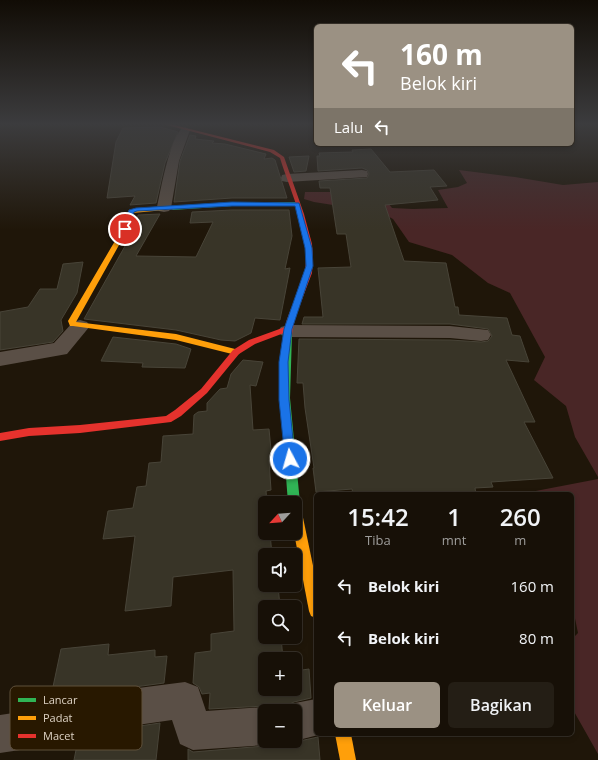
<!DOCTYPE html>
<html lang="id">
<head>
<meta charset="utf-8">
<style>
	body { margin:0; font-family:"Open Sans",sans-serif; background:#241e15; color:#f1f3f6; height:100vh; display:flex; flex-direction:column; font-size:15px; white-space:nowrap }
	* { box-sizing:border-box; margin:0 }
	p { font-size:13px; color:#9e9d9b }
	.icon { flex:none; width:22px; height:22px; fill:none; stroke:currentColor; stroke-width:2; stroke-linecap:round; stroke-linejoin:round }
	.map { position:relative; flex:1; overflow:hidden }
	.panel { position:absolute; left:314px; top:492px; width:260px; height:244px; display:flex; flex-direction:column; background:#171007; border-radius:6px; box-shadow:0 2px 6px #0003,0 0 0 1px #363028 }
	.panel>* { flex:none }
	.guide { position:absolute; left:314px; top:24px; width:260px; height:122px; border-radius:6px; box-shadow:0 2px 6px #0003,0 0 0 1px #363028; background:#9b9183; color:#fff; overflow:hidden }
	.needle { width:26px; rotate:244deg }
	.fabs { position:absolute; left:258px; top:496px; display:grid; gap:8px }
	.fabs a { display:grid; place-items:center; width:44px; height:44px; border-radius:6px; background:#171007; box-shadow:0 2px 6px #0003,0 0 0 1px #363028; font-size:20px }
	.pin { position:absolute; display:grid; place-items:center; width:34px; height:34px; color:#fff; margin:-17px; border:2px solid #fff; border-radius:50%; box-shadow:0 1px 4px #0007 }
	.me { position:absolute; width:44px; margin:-22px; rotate:354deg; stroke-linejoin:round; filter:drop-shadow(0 0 3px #0008) }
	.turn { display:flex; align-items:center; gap:14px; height:84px; padding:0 20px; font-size:18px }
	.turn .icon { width:52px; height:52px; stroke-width:2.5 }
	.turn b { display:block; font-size:28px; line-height:34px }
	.then { display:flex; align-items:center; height:38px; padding:0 20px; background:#0003; gap:8px; font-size:15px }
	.eta { display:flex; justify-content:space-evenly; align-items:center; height:68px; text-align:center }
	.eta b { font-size:24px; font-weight:600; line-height:28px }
	.button { display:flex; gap:8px; margin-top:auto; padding:8px 20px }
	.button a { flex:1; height:46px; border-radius:6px; background:#9b9183; color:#fff; font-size:16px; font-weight:600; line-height:46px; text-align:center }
	.button a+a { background:#241e15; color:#f1f3f6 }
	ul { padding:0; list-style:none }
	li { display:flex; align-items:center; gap:12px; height:52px; padding:0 20px }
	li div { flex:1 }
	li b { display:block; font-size:15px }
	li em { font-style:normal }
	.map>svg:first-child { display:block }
	.green { fill:#492626 }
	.building { fill:#383427; stroke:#484438 }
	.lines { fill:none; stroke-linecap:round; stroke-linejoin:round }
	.street { fill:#5a4f46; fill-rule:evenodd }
	.fast { fill:#30b455; fill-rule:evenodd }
	.slow { fill:#ff9f0a; fill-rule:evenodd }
	.jam { fill:#e5322d; fill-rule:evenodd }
	.route { fill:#1a73e8; stroke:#114b97 }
	.key { fill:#281800; stroke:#5f503b; stroke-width:1 }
	.key-label { font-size:11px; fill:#ded3c4 }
</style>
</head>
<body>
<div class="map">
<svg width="598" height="760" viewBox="0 0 598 760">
	<rect width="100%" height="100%" fill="#1f1609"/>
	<!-- green -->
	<g class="green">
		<polygon points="459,170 515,177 563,185 598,182 598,477 575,437 566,406 534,380 545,357 510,293 488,283 452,255 409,242 393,219 369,206 333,205 314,202 304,199 305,192 380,192 392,208 413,209 448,208 438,190 458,187 467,183"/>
		<polygon points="598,479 598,754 572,708 572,639 578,633 572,604 572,494 520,494"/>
	</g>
	<!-- building -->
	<g class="building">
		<polygon points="160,127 178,132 165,163 156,203 130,205 135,196 107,198 116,142 123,128"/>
		<polygon points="190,135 196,136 195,139 214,141 212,143 225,144 266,154 264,159 272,158 275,160 287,198 232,198 174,202 180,161"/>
		<polygon points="371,149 390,172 434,170 447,186 430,187 438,200 385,205 404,261 446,263 455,307 458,307 459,315 507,318 512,335 520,336 529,362 506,360 535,422 524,422 553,478 491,482 493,487 475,488 476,494 353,494 352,489 316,492 313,468 314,468 305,408 303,383 297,383 299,339 450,340 481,342 488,341 492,336 488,329 450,324 302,324 304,317 323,317 318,268 351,267 346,234 337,234 330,188 320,188 319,181 367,178 369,174 367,170 362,168 318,171 317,156 320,156 319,153 353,152 352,150"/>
		<polygon points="309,156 306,171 294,172 289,157"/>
		<polygon points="232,210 289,210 292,236 285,269 290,268 280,320 255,318 251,333 235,341 221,340 176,330 84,319 134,230 138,220 137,220 138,215 160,214 136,256 196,257 213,222 190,223 192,212"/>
		<polygon points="83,262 77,293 61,320 63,331 53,342 0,350 0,312 28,307 40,289 57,289 63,264"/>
		<polygon points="113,337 176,344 191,349 185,368 142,367 143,363 101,361"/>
		<polygon points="243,360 263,362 256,386 250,385 253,430 269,429 272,460 269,460 271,490 266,491 267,503 265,503 265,533 270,533 272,555 265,555 265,585 278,585 280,607 265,607 265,637 281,637 283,659 265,659 265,689 295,689 295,671 309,669 311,698 294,702 281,708 280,711 275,711 265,706 209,709 210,693 202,694 199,687 193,683 195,653 211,651 211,634 234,631 233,570 173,577 171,606 125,611 135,536 103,539 108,511 133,508 137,487 146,486 149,463 161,462 163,436 193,434 194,415 198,412 207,411 207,403 220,389 227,388 231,374"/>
		<polygon points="109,644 108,655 155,650 155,657 167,656 164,683 68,696 50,701 61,649"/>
		<polygon points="160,723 156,760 74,760 79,735"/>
		<polygon points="318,737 320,760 188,760 188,749 193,752 265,746 275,741 294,741 295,742"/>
	</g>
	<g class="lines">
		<!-- street -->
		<g class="street">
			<path d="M185,127l5,3 -11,31 -8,47 -2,3 -5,1 -5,-1 -2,-3c3,-14 14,-78 28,-81z"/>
			<polygon points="362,170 367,171 368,174 367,177 287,182 282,181 281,178 282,175 287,174"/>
			<polygon points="80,320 87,322 90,326 67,354 0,366 0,352 54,343 73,322"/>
			<polygon points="288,325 450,326 488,330 491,335 488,340 481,341 450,338 288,337 281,335 278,331 281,327"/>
			<polygon points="185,682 198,687 206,711 265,707 274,711 265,711 265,741 274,741 265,745 193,750 180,744 172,720 68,735 20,750 0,753 0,715 20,712 68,697"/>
			<polygon points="316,699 316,734 322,734 295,741 295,711 281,711 282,709 295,703"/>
		</g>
		<!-- fast -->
		<g class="fast">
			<polygon points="232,202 297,202 300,204 297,206 232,206 173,210 170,208 173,206"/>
			<path d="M288,331l4,3 -2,64 10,105 -2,4 -3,1v-5h-7c-4,-57 -10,-112 -4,-169z"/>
		</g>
		<!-- slow -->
		<g class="slow">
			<polygon points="173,206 175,207 175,209 133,213 128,229 76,322 176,334 239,350 240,352 239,354 236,355 176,340 73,326 70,326 68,321 122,229 129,210"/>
			<polygon points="295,503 299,504 301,508 316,580 316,618 311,616 309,611 294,533"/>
			<polygon points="335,734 351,734 356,760 340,760"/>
		</g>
		<!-- jam -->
		<path class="jam" d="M163,124h7l104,26 10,7 20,57 8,30 1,15 -1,14 -17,45 -3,16 -4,3 -3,-1 -1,-3 -29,11 -16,10 -32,39 -26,23 -10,6 -91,11 -51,3 -29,5v-8l29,-5 51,-3 86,-9 9,-6 26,-21 32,-39 16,-10 36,-13c4,-18 15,-34 19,-52 9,-39 -13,-81 -24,-117l-10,-6z"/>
	</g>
	<!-- sky -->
	<linearGradient id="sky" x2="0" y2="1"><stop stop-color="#110c05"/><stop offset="0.54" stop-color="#3c3c3e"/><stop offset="1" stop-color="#3c3c3e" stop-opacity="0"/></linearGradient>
	<rect width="598" height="230" fill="url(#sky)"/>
	<!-- route -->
	<polygon class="route" points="232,202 299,203 312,248 313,266 292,329 288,362 289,400 295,459 294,462 290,463 286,462 285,459 279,400 279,362 284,329 306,266 305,248 295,206 232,206 137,211 134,212 127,230 121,229 129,210 136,208"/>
	<!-- legend -->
	<rect x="10" y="686" width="132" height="64" rx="6" class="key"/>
	<rect x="18" y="698" width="18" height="4" fill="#30b455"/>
	<rect x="18" y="716" width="18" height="4" fill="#ff9f0a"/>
	<rect x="18" y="734" width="18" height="4" fill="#e5322d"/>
	<g class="key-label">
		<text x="43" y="704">Lancar</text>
		<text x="43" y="722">Padat</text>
		<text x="43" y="740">Macet</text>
	</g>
</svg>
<div class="fabs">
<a><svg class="needle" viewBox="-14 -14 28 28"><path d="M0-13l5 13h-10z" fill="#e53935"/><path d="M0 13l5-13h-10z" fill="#9e9d9b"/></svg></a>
<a><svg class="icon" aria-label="sound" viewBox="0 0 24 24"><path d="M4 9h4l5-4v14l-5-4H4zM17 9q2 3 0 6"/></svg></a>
<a><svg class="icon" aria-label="search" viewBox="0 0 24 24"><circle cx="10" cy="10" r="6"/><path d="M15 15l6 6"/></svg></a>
<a>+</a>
<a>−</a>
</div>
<div class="pin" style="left:125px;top:229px;background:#d93025"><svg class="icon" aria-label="arrive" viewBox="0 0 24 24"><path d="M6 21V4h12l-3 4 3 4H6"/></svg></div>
<svg class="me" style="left:290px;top:459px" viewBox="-20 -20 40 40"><circle r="17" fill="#1a73e8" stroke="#fff" stroke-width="3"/><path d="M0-11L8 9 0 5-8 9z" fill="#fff"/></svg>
<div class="guide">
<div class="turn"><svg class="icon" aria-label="left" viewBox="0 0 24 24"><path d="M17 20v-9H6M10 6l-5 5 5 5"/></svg><div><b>160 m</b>Belok kiri</div></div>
<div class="then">Lalu<svg class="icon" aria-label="left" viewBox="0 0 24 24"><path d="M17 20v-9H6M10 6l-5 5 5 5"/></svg></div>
</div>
<section class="panel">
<div class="eta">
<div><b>15:42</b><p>Tiba</p></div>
<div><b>1</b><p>mnt</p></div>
<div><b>260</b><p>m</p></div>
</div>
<ul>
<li><svg class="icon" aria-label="left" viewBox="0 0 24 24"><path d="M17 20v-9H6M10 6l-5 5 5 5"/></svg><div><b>Belok kiri</b></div><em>160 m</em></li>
<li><svg class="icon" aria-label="left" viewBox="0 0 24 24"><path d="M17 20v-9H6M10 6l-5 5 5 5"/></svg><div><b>Belok kiri</b></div><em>80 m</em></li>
</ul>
<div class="button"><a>Keluar</a><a>Bagikan</a></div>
</section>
</div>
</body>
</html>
